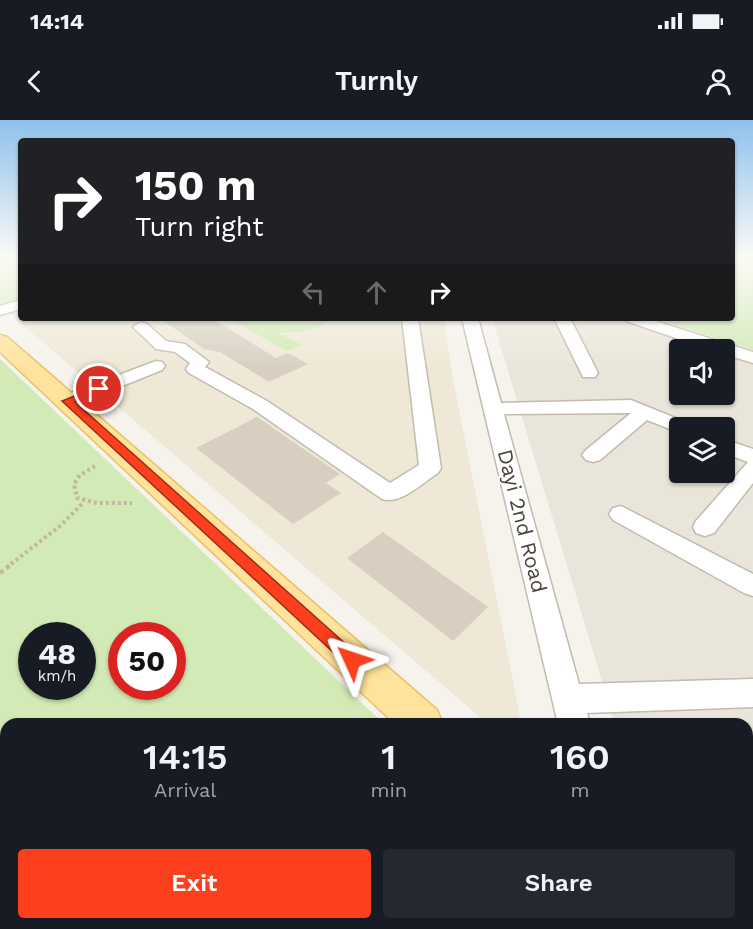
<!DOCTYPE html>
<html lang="en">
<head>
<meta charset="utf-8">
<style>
	body { margin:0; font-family:"Work Sans",sans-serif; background:#242831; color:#f1f3f6; height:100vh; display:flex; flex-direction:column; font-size:22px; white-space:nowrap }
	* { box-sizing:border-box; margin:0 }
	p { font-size:20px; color:#9ea1a6 }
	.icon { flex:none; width:33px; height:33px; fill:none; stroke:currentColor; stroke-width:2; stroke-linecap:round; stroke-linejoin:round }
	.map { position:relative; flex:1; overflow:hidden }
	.drawer { position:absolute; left:0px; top:598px; width:753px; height:212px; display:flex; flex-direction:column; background:#171b24; border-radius:18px 18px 0 0; box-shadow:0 2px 4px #0004 }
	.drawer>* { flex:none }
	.guide { position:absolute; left:18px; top:18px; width:717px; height:183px; border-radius:6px; box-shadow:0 2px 4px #0004; background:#202124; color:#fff; overflow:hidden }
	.controls { position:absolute; left:669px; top:219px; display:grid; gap:12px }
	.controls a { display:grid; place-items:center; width:66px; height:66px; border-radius:6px; background:#171b24; box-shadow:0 2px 4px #0004; font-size:30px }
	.speed { position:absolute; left:18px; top:502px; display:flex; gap:12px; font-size:30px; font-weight:700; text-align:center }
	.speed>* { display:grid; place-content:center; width:78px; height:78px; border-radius:50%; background:#171b24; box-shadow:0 2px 4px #0004; line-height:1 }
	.speed small { font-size:15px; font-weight:400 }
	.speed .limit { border:9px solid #d22; background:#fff; color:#111 }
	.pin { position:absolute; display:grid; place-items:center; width:51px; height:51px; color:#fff; margin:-26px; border:3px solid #fff; border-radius:50%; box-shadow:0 2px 6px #0007 }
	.me { position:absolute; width:66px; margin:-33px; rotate:312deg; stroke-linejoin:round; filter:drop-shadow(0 0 4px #0008) }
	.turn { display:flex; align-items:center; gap:21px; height:126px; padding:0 18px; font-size:27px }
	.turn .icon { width:78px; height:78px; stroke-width:2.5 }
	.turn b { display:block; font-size:42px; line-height:51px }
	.lanes { display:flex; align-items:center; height:57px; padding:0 18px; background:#0003; justify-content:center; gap:30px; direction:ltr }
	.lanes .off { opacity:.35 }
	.eta { display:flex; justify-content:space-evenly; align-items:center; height:102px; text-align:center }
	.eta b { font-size:36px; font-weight:600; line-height:42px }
	.cta { display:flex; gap:12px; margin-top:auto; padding:12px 18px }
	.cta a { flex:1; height:69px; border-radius:6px; background:#fc3f1d; color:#fff; font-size:24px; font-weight:600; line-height:69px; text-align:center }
	.cta a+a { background:#242831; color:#f1f3f6 }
	.status { display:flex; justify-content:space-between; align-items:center; height:42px; padding:0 30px; background:#171b24; direction:ltr }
	.status svg { height:16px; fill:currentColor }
	header { display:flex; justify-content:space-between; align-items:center; height:78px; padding:0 18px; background:#171b24; font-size:27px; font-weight:600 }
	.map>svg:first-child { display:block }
	.residential { fill:#eae5da; fill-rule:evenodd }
	.education { fill:#efe8d6 }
	.green { fill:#d2eab5; fill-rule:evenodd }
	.building { fill:#d8cfc1 }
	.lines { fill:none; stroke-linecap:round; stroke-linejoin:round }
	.minor-casing { stroke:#c2bbae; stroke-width:3 }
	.major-casing { stroke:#e6c16a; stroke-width:3 }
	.path-far1 { stroke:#c4b79f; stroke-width:4; stroke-dasharray:3 3; stroke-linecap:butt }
	.path { stroke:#c4b79f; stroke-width:4.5; stroke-dasharray:4 4; stroke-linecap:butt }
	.minor { fill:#fff; fill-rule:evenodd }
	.major { fill:#ffe39c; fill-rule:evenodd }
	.route { fill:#fc3f1d; stroke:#a42913; stroke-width:1.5 }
	.labels { text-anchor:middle; stroke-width:4.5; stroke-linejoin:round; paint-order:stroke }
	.street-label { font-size:21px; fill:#4b4439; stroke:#fff }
</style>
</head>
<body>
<div class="status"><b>14:14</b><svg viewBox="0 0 49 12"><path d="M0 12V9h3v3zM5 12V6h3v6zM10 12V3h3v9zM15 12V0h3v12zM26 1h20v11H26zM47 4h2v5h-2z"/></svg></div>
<header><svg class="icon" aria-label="back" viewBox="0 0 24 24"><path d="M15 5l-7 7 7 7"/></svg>Turnly<svg class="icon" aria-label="person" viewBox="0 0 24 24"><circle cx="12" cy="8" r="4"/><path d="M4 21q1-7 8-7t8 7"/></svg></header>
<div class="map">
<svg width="753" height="809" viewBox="0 0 753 809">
	<rect width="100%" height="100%" fill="#f6f3ec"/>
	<!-- residential -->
	<path class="residential" d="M492,198h137l93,31 -42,1v44h44l1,-44 28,10v569h-40l-6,-5h40v-200h-132zM680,308h44v44h-44z"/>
	<!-- education -->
	<polygon class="education" points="21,190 21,198 444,198 452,254 520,597 512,604 488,604 9,193"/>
	<!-- green -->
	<g class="green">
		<polygon points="0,137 21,137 21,180 0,186"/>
		<polygon points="732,137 753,137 753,230 654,198 732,198"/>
		<path d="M228,198h105c-15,13 -36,15 -55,15l24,12 -15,6z"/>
		<path d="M0,239l384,365h-378v200h587l5,5h-598zM32,516h50v51h-50zM122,516h50v51h-50z"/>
	</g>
	<!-- building -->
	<g class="building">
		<polygon points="159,198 211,198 276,238 288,233 308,244 269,262 220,232 204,229"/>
		<polygon points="257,297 340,354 326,363 341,373 293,404 196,328"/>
		<polygon points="383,412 488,487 453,521 347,438"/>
	</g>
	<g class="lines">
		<!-- minor casing -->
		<g class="minor-casing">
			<g id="minor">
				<polygon points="21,180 21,189 0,195 0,186"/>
				<path d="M402,198h16l23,150 -3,5c-16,10 -37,32 -56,26l-129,-90 -64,-36 -3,-4 4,-6 -15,-11 -19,-3 -23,-22 8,-5 6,2 19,17 19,3 24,18 -4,5 62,34 123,82 29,-18z"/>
				<polygon points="462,198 478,198 501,283 631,280 690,304 693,308 680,308 680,313 647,300 600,340 593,342 586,340 582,335 586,330 631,293 504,294 579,564 753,559 753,587 587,593 590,604 558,604"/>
				<polygon points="554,198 570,198 598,253 595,257 583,257"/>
				<polygon points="623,198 646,198 753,232 753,243 724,234 724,230 711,230 626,201"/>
				<polygon points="156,241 162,242 165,246 162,250 75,285 61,285 59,281 61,277"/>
				<polygon points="724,319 753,329 753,363 714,413 705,416 696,413 693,407 696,401 748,342 724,333"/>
				<polygon points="621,386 753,454 753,476 744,473 613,400 609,394 613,388"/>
			</g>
		</g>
		<!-- major casing -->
		<g class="major-casing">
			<g id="major">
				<polygon points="0,215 7,217 437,590 443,604 395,604 0,232"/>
				<polygon points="617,804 672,804 674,809 619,809"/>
			</g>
		</g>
		<!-- path-far1 -->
		<g class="path-far1">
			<polyline points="95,346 80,355 74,364 77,378 97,383 132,383"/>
			<polyline points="11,444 60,406 84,382"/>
		</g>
		<!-- path -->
		<polyline class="path" points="0,453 13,443"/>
		<!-- minor -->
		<use href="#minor" class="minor"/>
		<!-- major -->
		<use href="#major" class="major"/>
	</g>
	<!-- sky -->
	<linearGradient id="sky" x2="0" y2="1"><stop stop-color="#8fc1ec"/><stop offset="0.55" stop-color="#fbfaf6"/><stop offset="1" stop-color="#fbfaf6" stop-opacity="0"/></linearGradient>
	<rect width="753" height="250" fill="url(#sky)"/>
	<!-- route -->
	<polygon class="route" points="99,266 102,267 102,272 75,282 358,535 361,540 358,545 352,547 347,545 62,281"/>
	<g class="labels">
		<!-- street labels -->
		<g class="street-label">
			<text transform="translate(522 401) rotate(76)" y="7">Dayi 2nd Road</text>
		</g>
	</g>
</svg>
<div class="controls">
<a><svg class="icon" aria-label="sound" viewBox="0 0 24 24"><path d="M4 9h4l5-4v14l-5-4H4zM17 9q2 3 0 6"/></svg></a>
<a><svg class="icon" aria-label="layers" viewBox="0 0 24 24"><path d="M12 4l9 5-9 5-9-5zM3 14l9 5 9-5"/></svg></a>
</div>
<div class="speed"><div>48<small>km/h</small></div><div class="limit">50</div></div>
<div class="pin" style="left:99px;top:269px;background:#d93025"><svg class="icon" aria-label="arrive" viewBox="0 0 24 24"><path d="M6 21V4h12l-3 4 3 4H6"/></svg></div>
<svg class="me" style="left:352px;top:540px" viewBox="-20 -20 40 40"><path d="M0-17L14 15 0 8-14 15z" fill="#fc3f1d" stroke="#fff" stroke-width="4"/></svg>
<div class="guide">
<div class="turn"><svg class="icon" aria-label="right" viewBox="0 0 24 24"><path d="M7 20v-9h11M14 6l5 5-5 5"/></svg><div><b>150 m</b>Turn right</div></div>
<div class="lanes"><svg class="icon off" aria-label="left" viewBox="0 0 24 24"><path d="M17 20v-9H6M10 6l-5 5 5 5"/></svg><svg class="icon off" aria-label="ahead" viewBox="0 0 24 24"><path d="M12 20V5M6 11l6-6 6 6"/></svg><svg class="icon" aria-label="right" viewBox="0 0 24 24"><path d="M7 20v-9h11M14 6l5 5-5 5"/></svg></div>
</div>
<section class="drawer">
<div class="eta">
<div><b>14:15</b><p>Arrival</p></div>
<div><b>1</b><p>min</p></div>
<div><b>160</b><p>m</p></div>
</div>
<div class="cta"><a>Exit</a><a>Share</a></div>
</section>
</div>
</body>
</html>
